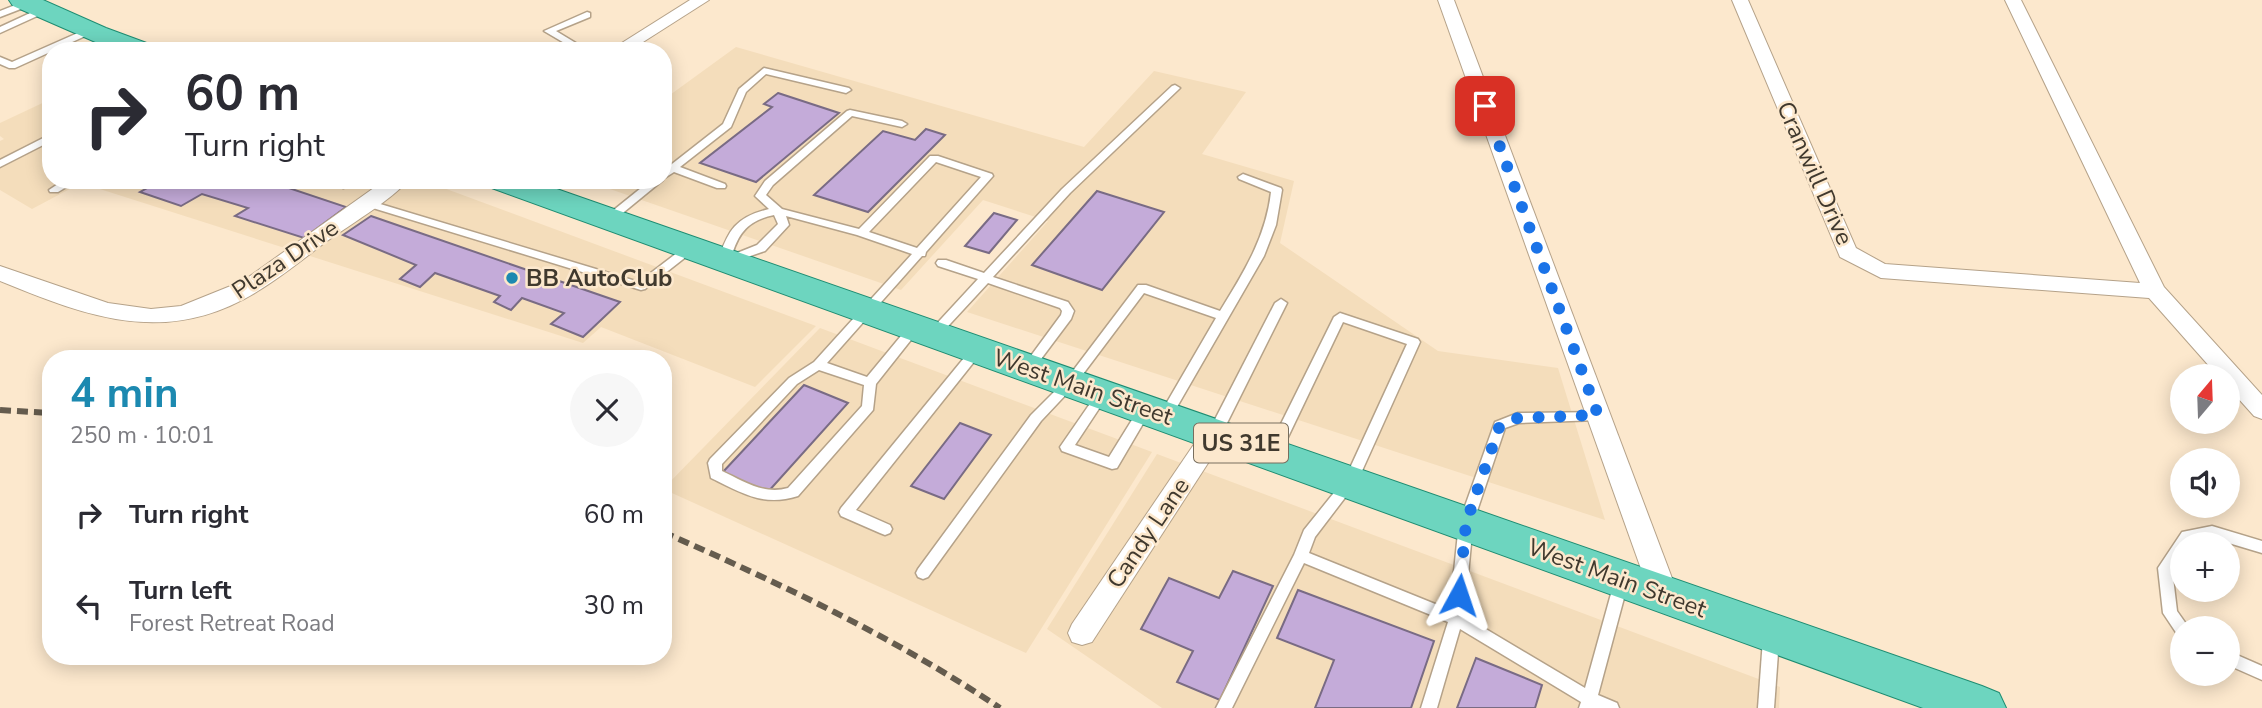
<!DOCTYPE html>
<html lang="en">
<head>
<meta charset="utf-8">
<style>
	body { margin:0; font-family:"Nunito Sans",sans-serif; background:#f7f7f7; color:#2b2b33; height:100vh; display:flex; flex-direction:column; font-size:26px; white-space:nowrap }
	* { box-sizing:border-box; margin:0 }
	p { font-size:23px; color:#7c7c81 }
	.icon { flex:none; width:38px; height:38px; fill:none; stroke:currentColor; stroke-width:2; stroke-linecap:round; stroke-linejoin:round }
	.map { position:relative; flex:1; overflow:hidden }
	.side { position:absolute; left:42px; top:350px; width:630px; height:315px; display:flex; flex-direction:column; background:#fff; border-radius:28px; box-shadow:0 4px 18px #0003 }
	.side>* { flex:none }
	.hud { position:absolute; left:42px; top:42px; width:630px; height:147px; border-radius:28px; box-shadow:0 4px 18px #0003; background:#fff; color:#2b2b33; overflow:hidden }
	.needle { width:46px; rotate:19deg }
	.buttons { position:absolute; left:2170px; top:364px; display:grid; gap:14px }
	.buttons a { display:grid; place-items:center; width:70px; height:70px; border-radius:50%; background:#fff; box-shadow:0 4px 18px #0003; font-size:35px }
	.pin { position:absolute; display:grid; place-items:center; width:60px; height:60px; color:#fff; margin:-30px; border-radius:14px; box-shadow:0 4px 10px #0006 }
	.me { position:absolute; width:77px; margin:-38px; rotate:5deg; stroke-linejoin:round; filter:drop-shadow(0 0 5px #0008) }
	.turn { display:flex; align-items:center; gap:24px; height:147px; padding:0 28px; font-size:32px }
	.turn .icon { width:91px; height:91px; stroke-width:2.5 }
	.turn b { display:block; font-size:49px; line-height:60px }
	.round { display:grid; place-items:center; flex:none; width:74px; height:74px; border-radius:37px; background:#f7f7f7 }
	.headline { display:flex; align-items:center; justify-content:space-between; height:119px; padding:0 28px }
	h1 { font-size:42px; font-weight:700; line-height:52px; color:#1c89b0 }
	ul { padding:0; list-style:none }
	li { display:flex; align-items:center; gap:21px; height:91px; padding:0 28px }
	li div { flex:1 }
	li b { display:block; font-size:26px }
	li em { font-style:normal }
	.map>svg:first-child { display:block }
	.built { fill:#f4ddbb }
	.building { fill:#c4abd9; stroke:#796b84; stroke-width:2 }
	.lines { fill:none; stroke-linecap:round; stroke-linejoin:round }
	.service-casing { stroke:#b5a289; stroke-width:3 }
	.minor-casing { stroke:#b5a289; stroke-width:2 }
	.primary-casing { stroke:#1e8c71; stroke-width:2 }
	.service { fill:#fff; fill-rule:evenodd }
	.minor { fill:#fff; fill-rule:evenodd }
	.primary { fill:#6dd5bf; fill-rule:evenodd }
	.rail { stroke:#655c4e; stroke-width:6; stroke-dasharray:11 6; stroke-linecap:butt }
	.route { stroke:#1a73e8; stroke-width:12; stroke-dasharray:0 21.6 }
	.poi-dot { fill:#1c89b0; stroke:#fce8cd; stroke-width:2.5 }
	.labels { text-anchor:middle; stroke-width:5; stroke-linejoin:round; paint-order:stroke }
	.shield { fill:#fce8cd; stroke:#786e5e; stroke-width:2 }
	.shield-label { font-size:23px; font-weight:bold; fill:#40392e }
	.street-label { font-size:24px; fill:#40392e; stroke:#fce8cd }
	.poi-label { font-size:24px; font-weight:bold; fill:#40392e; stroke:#fce8cd; text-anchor:start }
</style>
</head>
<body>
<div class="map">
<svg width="2262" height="708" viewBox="0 0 2262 708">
	<rect width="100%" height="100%" fill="#fce8cd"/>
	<!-- built -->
	<g class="built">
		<polygon points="736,47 1084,147 1154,71 1246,92 1202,154 1294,181 1280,243 1438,351 1558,368 1605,520 967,312 1048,221 983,200 901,290 584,180 663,180 663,100"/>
		<polygon points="51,99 51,180 422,180 816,326 755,387 601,327 583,343 81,183 32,209 0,190 0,141 4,139 0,136 0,123"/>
		<polygon points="820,328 1152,452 1026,653 663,489"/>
		<polygon points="1157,454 1780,687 1779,708 1162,708 1047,629"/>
	</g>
	<!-- building -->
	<g class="building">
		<polygon points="778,93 839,113 756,182 700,163 772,107 764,104"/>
		<polygon points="926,129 945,135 868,212 814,195 883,131 915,140"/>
		<polygon points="134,180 265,180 346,207 304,238 235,216 248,208 202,194 181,206 140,192 149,187"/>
		<polygon points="1097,191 1164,212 1102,290 1032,265"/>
		<polygon points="994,213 1017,220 989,253 965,246"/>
		<polygon points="371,216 620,302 583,337 551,324 564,313 522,298 511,310 494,302 500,296 435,273 420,287 400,279 416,265 343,235"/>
		<polygon points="804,385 848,403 767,493 722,473"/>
		<polygon points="960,423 991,435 944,499 911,486"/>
		<polygon points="1233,571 1273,586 1220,700 1177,682 1193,651 1141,629 1169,578 1219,598"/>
		<polygon points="1298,590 1434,641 1411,708 1315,708 1334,660 1277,638"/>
		<polygon points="1476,658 1542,685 1535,708 1457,708"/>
	</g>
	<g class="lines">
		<!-- service casing -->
		<g class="service-casing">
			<g id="service">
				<polygon points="28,0 32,3 31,5 0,17 0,11"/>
				<polygon points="43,7 47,10 46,12 0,33 0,27"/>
				<polygon points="587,12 590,13 590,17 556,31 589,51 578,51 544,31"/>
				<polygon points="89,28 92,29 92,33 15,68 9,68 0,64 0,57 12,62"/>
				<polygon points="764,68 849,88 851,90 846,93 766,74 746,92 731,127 680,167 725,184 726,186 725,188 717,188 674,172 663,179 663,171 723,124 739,89"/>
				<polygon points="1175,85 1180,88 1178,90 1070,193 993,277 1068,302 1074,311 1071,319 1032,371 1024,371 1022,368 1061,315 1062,311 1060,308 988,283 938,337 930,337 928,334 930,331 978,279 938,266 936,263 938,260 946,260 984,273 1062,189 1172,86"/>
				<path d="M850,110l52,11 5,3 -5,3 -50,-11 -79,69 -7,10 16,14 77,20 71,-73h8l54,18 1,2 -67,76 -1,4h-3l-95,107 40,14 43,-52h8l2,3 -2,3 -42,53 -3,26 -75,86c-35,11 -56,-3 -87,-18l-3,-15 2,-4 79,-81 25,-16 98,-108 -55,-19 -71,-19 3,9 -24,26 -41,14 -6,-4c10,-31 18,-44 51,-52l-14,-13 10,-15 82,-70zM936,162l45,15 -64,71 -48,-16zM774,215l4,9 -21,21 -25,10c7,-24 18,-35 42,-40zM819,370l45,15 -2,21 -74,82c-24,7 -45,-7 -66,-17v-7l75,-80z"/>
				<polygon points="51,134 51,141 0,167 0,160"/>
				<path d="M1243,174l38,14 1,2 -6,35 -12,31 -94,163h-10l-1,-3 57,-98 -72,-25 -70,93 -33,35 -113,156 -5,2 -5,-2 -2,-4 2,-4 113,-154 35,-35 72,-95h8l74,26c24,-39 46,-74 51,-119l-32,-13 -1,-2z"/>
				<polygon points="64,180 78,180 58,192 50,192 49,190"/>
				<polygon points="325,180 368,180 343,188"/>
				<polygon points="651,180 663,180 613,221 605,221 604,219 605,217"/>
				<polygon points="367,200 639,282 686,246 694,246 696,249 645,289 641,290 363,205 362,203"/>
				<polygon points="1281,299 1287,303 1222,433 1220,436 1210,436 1208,433 1275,303"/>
				<polygon points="1340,313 1418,339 1420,342 1357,482 1315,537 1309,553 1450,610 1459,523 1495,422 1518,413 1603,412 1604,415 1603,418 1598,420 1519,423 1505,428 1473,523 1464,616 1585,688 1614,583 1616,579 1621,577 1626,579 1628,583 1598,695 1617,703 1619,708 1579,708 1581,702 1460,629 1437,708 1421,708 1448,622 1304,563 1232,708 1216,708 1294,555 1304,530 1345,479 1407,344 1343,322 1278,458 1268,458 1266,454 1334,317"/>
				<polygon points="977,346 983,350 981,353 856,510 890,525 892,529 890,533 885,535 880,533 841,516 839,512 841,508 973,347"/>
				<polygon points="1102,390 1106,392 1108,395 1075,445 1109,457 1140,407 1150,407 1151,410 1117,468 1112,469 1062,451 1060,447 1098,392"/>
				<polygon points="2212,526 2262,541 2262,553 2212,538 2182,544 2182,554 2172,569 2177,611 2189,628 2182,628 2182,635 2177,634 2163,613 2158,568 2182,532"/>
				<polygon points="1771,632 1776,634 1779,639 1774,708 1758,708 1763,639 1766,634"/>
				<polygon points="2228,651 2262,666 2262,680 2228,665"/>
			</g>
		</g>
		<!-- minor casing -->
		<g class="minor-casing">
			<g id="minor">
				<polygon points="690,0 709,0 629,51 609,51"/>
				<polygon points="1438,0 1454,0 1678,594 1674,602 1664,606 1654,602 1650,594"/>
				<polygon points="1732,0 1748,0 1856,248 1885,264 2140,283 2005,0 2021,0 2164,287 2262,395 2262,419 2254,416 2228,387 2228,376 2218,376 2149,298 1881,278 1840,257"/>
				<path d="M385,180h23c-13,18 -65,49 -85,64 -21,16 -42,33 -65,47 -90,56 -168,27 -258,-10v-15l108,37 43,6 30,-3 62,-25z"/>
				<polygon points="1214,425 1223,428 1226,434 1223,440 1092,642 1082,645 1072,642 1068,633 1072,624 1205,428"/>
			</g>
		</g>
		<!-- primary casing -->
		<g class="primary-casing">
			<g id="primary">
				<polygon points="9,0 43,0 106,28 152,45 156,51 116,51 13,6"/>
				<polygon points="484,180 531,180 1982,686 1999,693 2006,708 1923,708 489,187"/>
			</g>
		</g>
		<!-- service -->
		<use href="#service" class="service"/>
		<!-- minor -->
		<use href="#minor" class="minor"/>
		<!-- primary -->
		<use href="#primary" class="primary"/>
		<!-- rail -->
		<g class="rail">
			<polyline points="0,410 51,413"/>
			<path d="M663,532c118,52 229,104 337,176"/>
		</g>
	</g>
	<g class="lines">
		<!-- route -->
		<polyline class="route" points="1459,595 1466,523 1500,425 1518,418 1598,415 1485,106"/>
	</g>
	<!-- markers -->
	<circle class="poi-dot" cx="512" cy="278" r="7"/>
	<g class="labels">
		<!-- shield labels -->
		<rect class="shield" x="1194" y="423.5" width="94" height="39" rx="5"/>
		<g class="shield-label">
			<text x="1241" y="451">US 31E</text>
		</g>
		<!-- street labels -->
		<g class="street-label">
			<text transform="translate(1815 173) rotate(66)" y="8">Cranwill Drive</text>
			<text transform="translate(285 259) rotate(-34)" y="8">Plaza Drive</text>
			<text transform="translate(1083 387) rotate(19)" y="8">West Main Street</text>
			<text transform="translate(1148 533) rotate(-56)" y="8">Candy Lane</text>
			<text transform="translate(1617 578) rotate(20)" y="8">West Main Street</text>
		</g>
		<!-- poi labels -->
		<g class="poi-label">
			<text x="526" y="286">BB AutoClub</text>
		</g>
	</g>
</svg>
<div class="buttons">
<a><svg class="needle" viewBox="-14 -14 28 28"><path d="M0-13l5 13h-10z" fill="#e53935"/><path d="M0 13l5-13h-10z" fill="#7c7c81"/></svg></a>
<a><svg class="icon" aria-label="sound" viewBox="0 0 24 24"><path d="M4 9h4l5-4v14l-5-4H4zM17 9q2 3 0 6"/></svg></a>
<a>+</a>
<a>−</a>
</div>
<div class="pin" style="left:1485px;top:106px;background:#d93025"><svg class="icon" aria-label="arrive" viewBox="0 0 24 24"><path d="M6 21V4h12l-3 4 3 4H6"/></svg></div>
<svg class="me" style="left:1459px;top:595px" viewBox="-20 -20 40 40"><path d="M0-17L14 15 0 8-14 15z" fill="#1a73e8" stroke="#fff" stroke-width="4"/></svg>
<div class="hud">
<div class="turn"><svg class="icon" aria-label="right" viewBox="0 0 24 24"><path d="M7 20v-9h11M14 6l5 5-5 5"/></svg><div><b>60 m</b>Turn right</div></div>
</div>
<section class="side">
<div class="headline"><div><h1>4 min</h1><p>250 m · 10:01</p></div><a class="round"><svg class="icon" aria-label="close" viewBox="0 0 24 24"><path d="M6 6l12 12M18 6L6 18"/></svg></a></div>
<ul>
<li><svg class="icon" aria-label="right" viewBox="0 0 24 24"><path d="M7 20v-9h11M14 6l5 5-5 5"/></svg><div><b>Turn right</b></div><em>60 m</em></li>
<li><svg class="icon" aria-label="left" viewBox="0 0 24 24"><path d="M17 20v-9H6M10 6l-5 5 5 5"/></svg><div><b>Turn left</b><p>Forest Retreat Road</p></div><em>30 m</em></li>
</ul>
</section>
</div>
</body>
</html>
